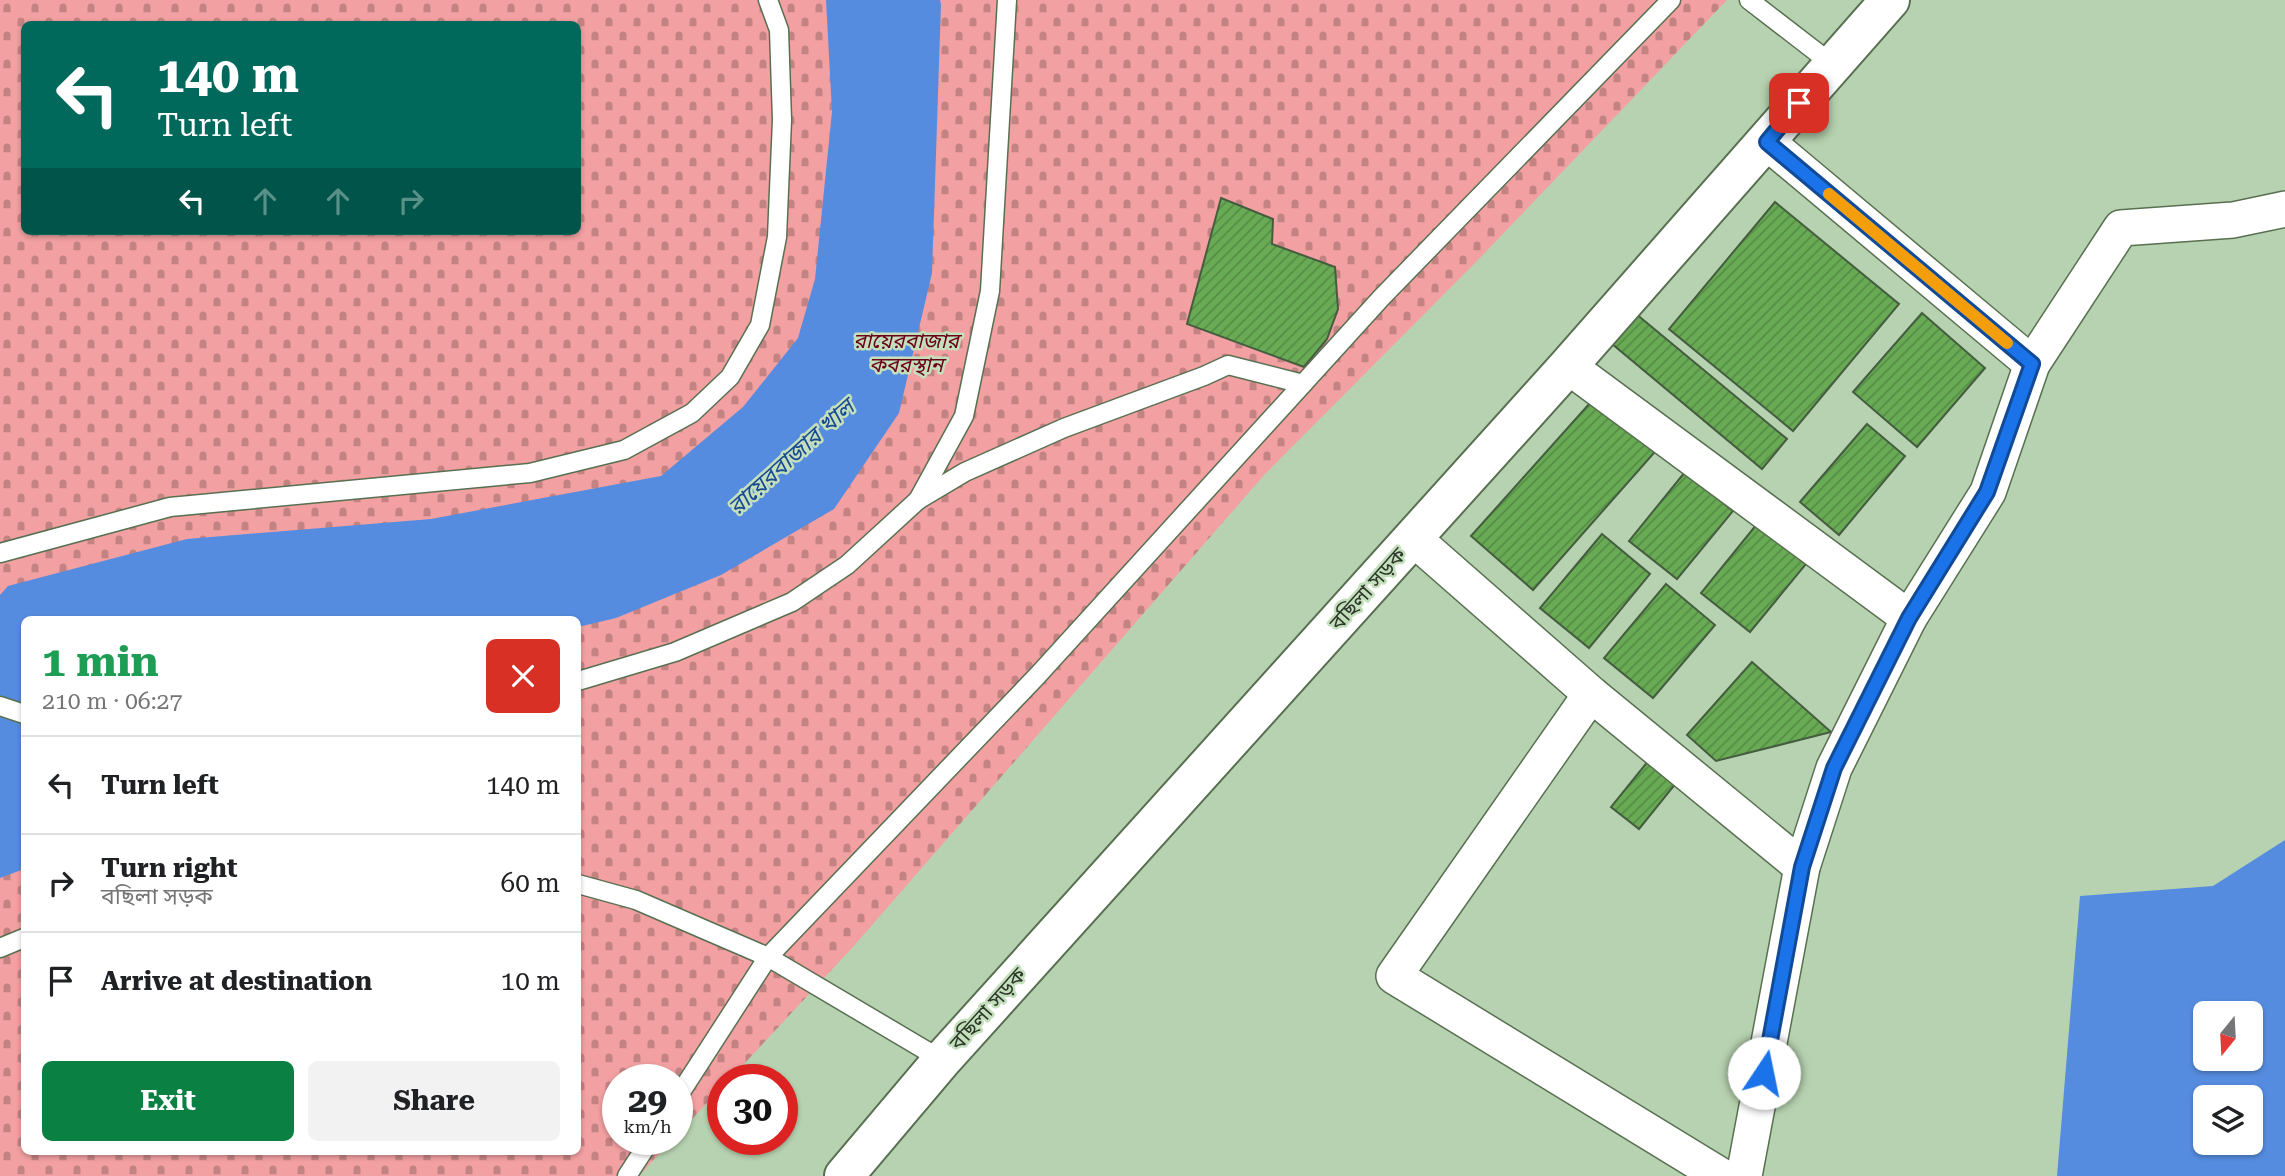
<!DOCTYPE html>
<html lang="en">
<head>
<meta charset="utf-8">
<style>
	body { margin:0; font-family:"Roboto Serif","Noto Sans Bengali",serif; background:#f2f2f2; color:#202124; height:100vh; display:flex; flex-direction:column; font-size:26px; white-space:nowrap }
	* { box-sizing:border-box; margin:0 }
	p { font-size:23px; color:#757577 }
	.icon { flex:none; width:38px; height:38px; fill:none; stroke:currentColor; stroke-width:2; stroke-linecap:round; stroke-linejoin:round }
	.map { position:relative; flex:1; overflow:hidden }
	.side { position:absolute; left:21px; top:616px; width:560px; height:539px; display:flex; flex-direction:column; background:#fff; border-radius:10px; box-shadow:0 2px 5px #0004 }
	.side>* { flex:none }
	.banner { position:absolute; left:21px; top:21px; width:560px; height:214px; border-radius:10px; box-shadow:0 2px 5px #0004; background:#00695c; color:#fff; overflow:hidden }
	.needle { width:46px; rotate:198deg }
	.controls { position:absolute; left:2193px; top:1001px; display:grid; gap:14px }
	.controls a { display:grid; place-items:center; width:70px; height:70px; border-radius:10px; background:#fff; box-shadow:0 2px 5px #0004; font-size:35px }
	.speed { position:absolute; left:602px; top:1064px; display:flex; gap:14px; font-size:35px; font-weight:700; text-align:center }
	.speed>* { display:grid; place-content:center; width:91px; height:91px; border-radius:50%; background:#fff; box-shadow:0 2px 5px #0004; line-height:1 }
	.speed small { font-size:18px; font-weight:400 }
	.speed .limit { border:10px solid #d22; background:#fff; color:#111 }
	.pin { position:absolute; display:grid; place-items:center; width:60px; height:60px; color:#fff; margin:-30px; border-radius:14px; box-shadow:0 4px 10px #0006 }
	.me { position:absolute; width:77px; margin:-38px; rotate:11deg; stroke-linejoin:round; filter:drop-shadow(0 0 5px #0008) }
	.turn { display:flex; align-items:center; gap:24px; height:147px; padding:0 21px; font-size:32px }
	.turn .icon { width:91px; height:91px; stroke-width:2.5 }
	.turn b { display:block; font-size:49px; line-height:60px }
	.lanes { display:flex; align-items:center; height:66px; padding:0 21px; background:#0003; justify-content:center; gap:35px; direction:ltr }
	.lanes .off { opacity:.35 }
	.round { display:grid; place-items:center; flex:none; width:74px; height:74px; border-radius:10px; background:#f2f2f2 }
	.headline { display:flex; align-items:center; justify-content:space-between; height:119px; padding:0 21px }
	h1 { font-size:42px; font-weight:700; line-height:52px; color:#1e9e55 }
	.button { display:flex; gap:14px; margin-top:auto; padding:14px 21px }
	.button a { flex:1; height:80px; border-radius:10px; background:#0b8043; color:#fff; font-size:28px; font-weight:700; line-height:80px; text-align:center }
	.button a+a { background:#f2f2f2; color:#202124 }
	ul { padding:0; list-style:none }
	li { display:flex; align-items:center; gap:21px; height:98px; padding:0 21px; border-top:2px solid #e0e0e0 }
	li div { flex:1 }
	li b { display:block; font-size:26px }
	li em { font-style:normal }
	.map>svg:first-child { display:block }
	.cemetery { fill:url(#cemetery-stones); fill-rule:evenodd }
	.water { fill:#568cdf; fill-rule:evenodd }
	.building { fill:url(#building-hatch); stroke:#455d3f; stroke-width:2 }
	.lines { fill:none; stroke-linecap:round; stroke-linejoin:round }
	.lane-casing { stroke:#587051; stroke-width:21 }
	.street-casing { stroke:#587051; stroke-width:38 }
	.secondary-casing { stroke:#587051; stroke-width:42 }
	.lane { stroke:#fff; stroke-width:18 }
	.street { stroke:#fff; stroke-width:35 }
	.secondary { stroke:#fff; stroke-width:38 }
	.route-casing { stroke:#114b97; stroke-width:18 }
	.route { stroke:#1a73e8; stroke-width:12 }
	.slow { stroke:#f59e0b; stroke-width:12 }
	.labels { text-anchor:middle; stroke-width:5; stroke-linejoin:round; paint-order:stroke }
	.park-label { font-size:21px; font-style:italic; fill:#6c0019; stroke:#c4dfbc }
	.street-label { font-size:21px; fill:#2c3729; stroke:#c4dfbc }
	.water-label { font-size:23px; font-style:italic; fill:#174994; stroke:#c4dfbc }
</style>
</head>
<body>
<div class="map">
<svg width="2285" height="1176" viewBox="0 0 2285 1176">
	<defs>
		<pattern id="cemetery-stones" width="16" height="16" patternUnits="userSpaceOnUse" patternTransform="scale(1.75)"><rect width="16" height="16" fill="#f2a0a1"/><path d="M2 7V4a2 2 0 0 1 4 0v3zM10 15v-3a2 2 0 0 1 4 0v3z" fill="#c48383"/></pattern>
		<pattern id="building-hatch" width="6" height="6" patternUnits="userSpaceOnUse" patternTransform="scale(1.75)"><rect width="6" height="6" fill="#68ab54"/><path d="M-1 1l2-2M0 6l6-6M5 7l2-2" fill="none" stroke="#568c46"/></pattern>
	</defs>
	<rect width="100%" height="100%" fill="#b7d2b0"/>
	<!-- cemetery -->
	<path class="cemetery" d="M0,0h1727l-252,263 -210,211 -413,474 -123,132h-6v6l-46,49v-55h-59v59h55l-34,37h-639zM24,24h554v207h-554zM24,620h554v532h-554z"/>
	<!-- water -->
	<g class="water">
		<polygon points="826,0 940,0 941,4 932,273 899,413 834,509 721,575 616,618 578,627 578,620 24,620 24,869 0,878 0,595 8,586 187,539 431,519 661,476 743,407 798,338 815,279 832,112"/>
		<path d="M2285,840v336h-228l23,-280 133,-10zM2205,1013h45v46h-45zM2205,1097h45v46h-45z"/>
	</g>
	<!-- building -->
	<g class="building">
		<polygon points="1221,198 1273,219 1272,244 1335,267 1338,309 1327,339 1304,367 1187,324"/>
		<polygon points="1775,202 1899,304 1793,431 1669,329"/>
		<polygon points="1635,313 1787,439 1762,469 1611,343"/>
		<polygon points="1922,313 1985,368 1917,447 1853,392"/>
		<polygon points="1599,393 1660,446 1533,590 1471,536"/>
		<polygon points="1867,424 1905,456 1839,535 1800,502"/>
		<polygon points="1685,472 1733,511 1677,579 1629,541"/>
		<polygon points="1757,524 1806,564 1750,632 1701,593"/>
		<polygon points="1602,534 1650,574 1589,648 1540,608"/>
		<polygon points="1666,584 1715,625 1653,698 1604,658"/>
		<polygon points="1752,662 1831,732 1716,761 1687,735"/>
		<polygon points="1653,755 1681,777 1639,829 1611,807"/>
	</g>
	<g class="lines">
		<!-- lane casing -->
		<g class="lane-casing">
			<g id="lane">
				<polyline points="1749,0 1832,64"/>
				<polyline points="918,500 965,472 1064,428 1204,376 1228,365 1303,384"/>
				<polyline points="0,553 170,507 530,473 624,450 692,413 730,377 760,325 777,237 782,120 779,30 768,0"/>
				<polyline points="578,681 675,652 792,602 847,565 918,500 964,416 990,291 1007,0"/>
				<polyline points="0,706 24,714"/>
				<polyline points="578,884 636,900 768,957 1038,675 1382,297 1671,0"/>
				<polyline points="0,948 24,938"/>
				<polyline points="677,1098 768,957 942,1060"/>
				<polyline points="627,1176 651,1139"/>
			</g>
		</g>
		<!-- street casing -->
		<g class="street-casing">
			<g id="street">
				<polyline points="1767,142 2032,364"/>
				<polyline points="1568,366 1909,618 1988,492 2032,364 2121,228 2233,220 2285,209"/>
				<polyline points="1413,538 1591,694 1802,867"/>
				<polyline points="1591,694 1394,976 1721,1176"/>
				<polyline points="1744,1176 1802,867 1834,768 1909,618"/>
			</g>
		</g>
		<!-- secondary casing -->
		<g class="secondary-casing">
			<polyline id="secondary" points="844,1176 942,1060 1568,366 1890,0"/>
		</g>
		<!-- lane -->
		<use href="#lane" class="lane"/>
		<!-- street -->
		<use href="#street" class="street"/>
		<!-- secondary -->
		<use href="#secondary" class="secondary"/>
	</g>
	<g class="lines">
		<!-- route casing -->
		<g class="route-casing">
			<polyline id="route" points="1764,1073 1802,867 1834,768 1909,618 1987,492 2032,364 1767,142 1799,103"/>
		</g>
		<!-- route -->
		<use href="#route" class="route"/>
		<!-- slow -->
		<polyline class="slow" points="1829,194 2007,343"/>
	</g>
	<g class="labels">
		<!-- park labels -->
		<g class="park-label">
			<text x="906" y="348">রায়েরবাজার<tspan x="906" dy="24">কবরস্থান</tspan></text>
		</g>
		<!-- street labels -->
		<g class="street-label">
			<text transform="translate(1368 589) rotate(-48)" y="7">বছিলা সড়ক</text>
			<text transform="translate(988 1009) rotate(-48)" y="7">বছিলা সড়ক</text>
		</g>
		<!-- water labels -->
		<g class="water-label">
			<text transform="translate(791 457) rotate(-42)" y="8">রায়েরবাজার খাল</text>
		</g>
	</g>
</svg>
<div class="controls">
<a><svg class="needle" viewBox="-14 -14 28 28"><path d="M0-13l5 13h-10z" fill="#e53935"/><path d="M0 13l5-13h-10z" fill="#757577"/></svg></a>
<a><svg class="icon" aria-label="layers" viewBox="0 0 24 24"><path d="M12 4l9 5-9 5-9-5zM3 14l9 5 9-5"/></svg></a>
</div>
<div class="speed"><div>29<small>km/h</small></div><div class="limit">30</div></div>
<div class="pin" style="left:1799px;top:103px;background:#d93025"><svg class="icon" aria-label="arrive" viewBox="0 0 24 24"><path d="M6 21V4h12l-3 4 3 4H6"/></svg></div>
<svg class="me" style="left:1764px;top:1073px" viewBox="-20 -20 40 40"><circle r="19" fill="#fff"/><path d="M0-13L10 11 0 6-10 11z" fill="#1a73e8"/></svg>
<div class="banner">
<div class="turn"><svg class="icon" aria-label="left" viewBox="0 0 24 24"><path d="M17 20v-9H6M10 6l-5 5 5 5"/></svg><div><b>140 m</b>Turn left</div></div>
<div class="lanes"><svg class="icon" aria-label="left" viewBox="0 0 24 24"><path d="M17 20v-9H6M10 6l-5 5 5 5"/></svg><svg class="icon off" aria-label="ahead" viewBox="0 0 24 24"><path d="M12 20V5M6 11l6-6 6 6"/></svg><svg class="icon off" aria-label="ahead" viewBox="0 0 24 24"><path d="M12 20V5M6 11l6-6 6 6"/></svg><svg class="icon off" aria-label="right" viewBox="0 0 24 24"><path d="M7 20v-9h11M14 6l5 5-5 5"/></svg></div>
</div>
<section class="side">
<div class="headline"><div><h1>1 min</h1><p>210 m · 06:27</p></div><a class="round" style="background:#d93025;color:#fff"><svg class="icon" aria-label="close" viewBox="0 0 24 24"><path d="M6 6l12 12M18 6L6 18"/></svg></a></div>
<ul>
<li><svg class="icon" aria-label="left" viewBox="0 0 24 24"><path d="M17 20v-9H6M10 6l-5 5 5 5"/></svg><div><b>Turn left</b></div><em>140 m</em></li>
<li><svg class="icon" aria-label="right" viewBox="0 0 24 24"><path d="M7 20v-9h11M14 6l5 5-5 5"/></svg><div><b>Turn right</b><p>বছিলা সড়ক</p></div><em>60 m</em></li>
<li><svg class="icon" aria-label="arrive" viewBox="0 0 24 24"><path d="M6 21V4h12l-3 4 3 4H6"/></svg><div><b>Arrive at destination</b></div><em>10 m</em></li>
</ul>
<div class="button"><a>Exit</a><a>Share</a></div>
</section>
</div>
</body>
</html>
